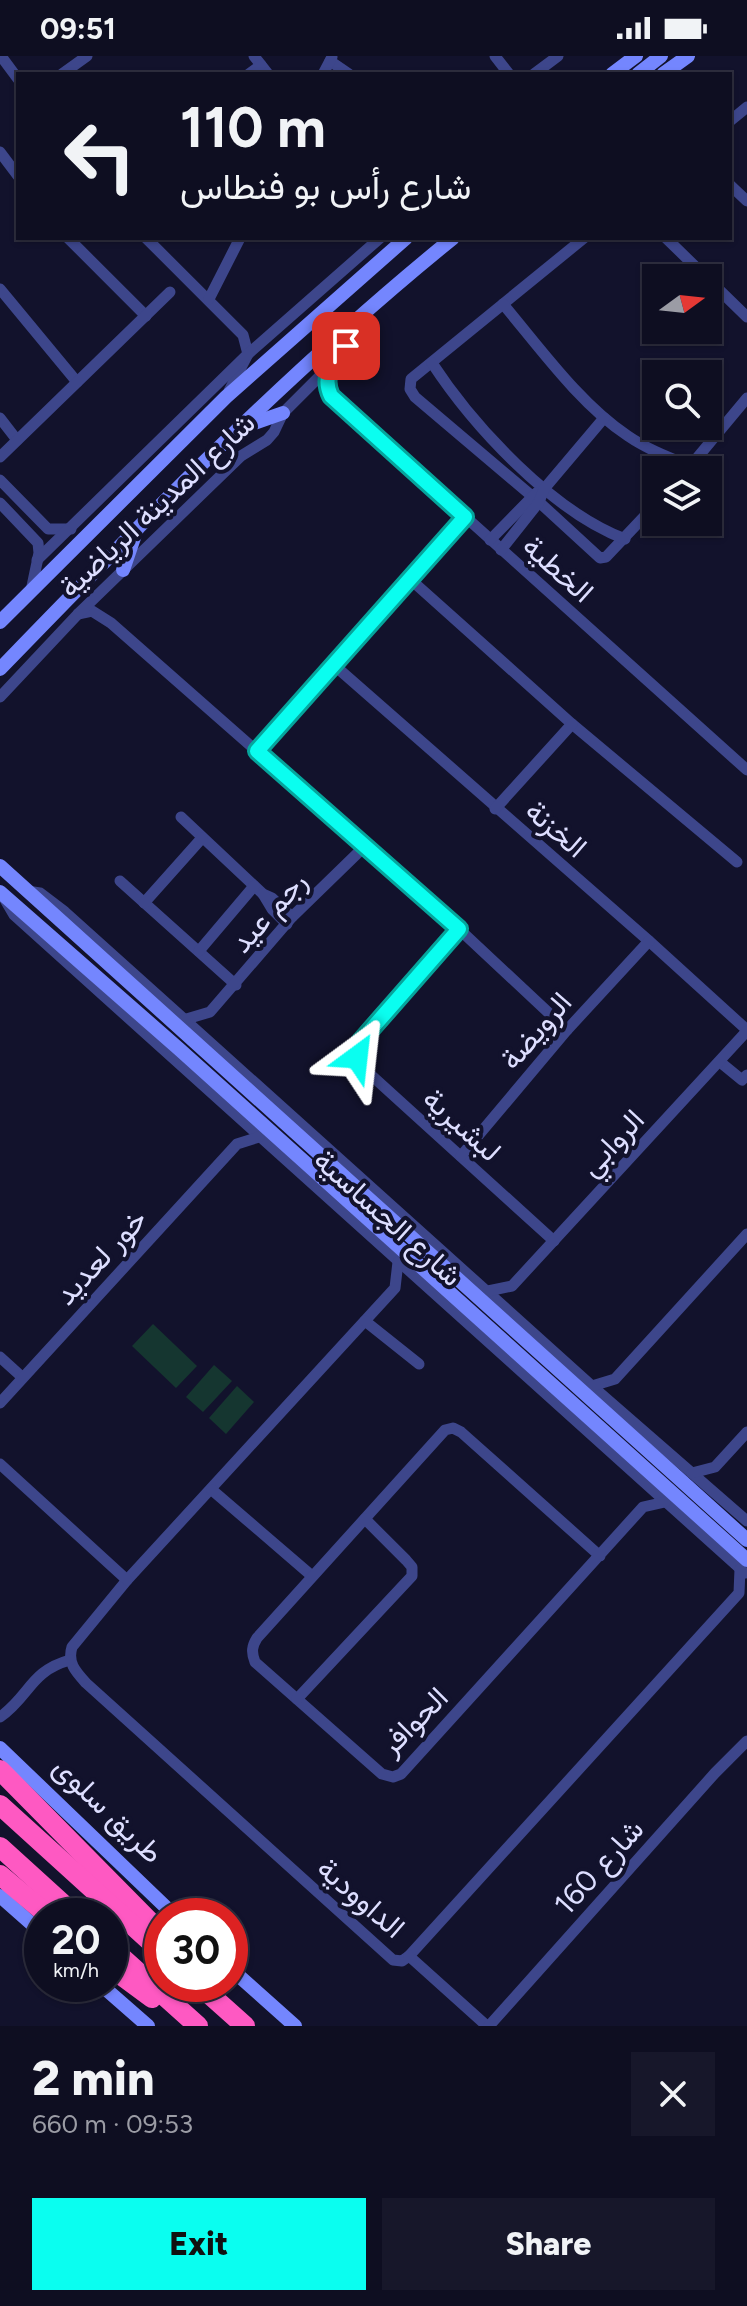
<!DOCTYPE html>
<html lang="en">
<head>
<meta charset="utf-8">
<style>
	body { margin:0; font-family:Figtree,Vazirmatn,sans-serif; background:#17172a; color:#f1f3f6; height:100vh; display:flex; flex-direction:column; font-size:30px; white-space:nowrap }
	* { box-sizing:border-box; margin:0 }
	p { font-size:26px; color:#9b9ca5 }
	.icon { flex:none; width:44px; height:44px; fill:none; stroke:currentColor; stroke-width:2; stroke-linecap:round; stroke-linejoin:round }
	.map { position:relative; height:1970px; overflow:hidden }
	.sheet { display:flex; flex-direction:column; background:#0e0e21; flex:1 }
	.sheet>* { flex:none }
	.top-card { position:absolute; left:16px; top:16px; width:716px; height:168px; border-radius:0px; box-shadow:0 2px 6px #0004,0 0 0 2px #2e2e3f; background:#0e0e21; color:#f1f3f6; overflow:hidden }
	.needle { width:52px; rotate:75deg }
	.buttons { position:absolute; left:642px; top:208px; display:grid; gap:16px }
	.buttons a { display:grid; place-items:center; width:80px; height:80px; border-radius:0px; background:#0e0e21; box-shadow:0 2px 6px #0004,0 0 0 2px #2e2e3f; font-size:40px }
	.speed { position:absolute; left:24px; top:1842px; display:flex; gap:16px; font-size:40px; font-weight:700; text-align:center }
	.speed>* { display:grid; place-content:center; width:104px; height:104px; border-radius:50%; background:#0e0e21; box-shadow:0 2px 6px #0004,0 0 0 2px #2e2e3f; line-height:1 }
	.speed small { font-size:20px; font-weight:400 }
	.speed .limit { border:12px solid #d22; background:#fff; color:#111 }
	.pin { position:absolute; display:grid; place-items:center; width:68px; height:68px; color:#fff; margin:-34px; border-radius:16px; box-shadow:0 4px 12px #0006 }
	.me { position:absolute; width:88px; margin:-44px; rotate:30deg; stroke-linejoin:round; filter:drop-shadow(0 0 6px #0008) }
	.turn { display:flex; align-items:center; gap:28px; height:168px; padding:0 32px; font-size:36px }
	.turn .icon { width:104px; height:104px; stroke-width:2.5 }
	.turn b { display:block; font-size:56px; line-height:68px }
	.round { display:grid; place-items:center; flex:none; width:84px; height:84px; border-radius:0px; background:#17172a }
	.summary { display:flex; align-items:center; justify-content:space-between; height:136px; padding:0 32px }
	h1 { font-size:48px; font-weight:800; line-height:60px }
	.primary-button { display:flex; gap:16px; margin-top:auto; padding:16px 32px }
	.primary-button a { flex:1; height:92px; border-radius:0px; background:#0afef0; color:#111; font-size:32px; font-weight:800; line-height:92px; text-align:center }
	.primary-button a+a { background:#17172a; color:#f1f3f6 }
	.status { display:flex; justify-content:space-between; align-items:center; height:56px; padding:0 40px; background:#0e0e21; direction:ltr }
	.status svg { height:22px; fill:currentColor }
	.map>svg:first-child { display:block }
	.green { fill:#153630 }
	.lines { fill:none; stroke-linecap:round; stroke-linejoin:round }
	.street { stroke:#3d468b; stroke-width:11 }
	.secondary { stroke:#7486fe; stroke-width:14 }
	.highway { stroke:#fe59c2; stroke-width:20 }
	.route-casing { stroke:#06a59c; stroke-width:20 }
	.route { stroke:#0afef0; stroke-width:14 }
	.labels { text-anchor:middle; stroke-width:8; stroke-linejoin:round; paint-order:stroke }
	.street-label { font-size:30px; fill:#dddeff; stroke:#12122c }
</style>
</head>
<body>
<div class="status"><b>09:51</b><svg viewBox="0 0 49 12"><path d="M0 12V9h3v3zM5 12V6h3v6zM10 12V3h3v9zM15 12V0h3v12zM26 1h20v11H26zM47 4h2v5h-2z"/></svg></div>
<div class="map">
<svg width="747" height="1970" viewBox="0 0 747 1970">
	<rect width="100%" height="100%" fill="#12122c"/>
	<!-- green -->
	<g class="green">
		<polygon points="153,1268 197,1310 176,1332 132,1290"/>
		<polygon points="214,1309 232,1325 203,1356 186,1341"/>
		<polygon points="237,1330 254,1346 226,1378 209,1362"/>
	</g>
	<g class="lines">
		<!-- street -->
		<g class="street">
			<polyline points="1,0 18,23"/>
			<polyline points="254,0 268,18"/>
			<polyline points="495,0 509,18"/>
			<polyline points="330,5 349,18"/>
			<polyline points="62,18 87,0"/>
			<polyline points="249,18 261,9"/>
			<polyline points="323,18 332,1"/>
			<polyline points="534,18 558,0"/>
			<polyline points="730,65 747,51"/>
			<polyline points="0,96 18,120"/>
			<polyline points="730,129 747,145"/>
			<polyline points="68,182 146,260"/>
			<polyline points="146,182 243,279 248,298 229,335"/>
			<polyline points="584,182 411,323 410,333 415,341 539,446 600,502 606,501 656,448"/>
			<polyline points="666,182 707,222"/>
			<polyline points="708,223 747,261"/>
			<polyline points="0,233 77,326"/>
			<polyline points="209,243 240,182"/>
			<path d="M503,248c37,44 77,100 125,132 19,13 40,21 62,30"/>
			<path d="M432,307c42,64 121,149 193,176"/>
			<polyline points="328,314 327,329 331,340 747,714"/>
			<polyline points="0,362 17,384"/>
			<polyline points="0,401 170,236"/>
			<polyline points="687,414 747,342"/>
			<polyline points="0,424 48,473 71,473"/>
			<polyline points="0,447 38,487 39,497 31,535"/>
			<polyline points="490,484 536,437"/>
			<polyline points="501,494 539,446 544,433 604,362"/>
			<polyline points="37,504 248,298 380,182"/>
			<polyline points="410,523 572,668 737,806"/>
			<polyline points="78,558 92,555 111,567 459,873 567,974"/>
			<polyline points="334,609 649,885 747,974"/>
			<polyline points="0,641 78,558 241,400 267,384 274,376 283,357 337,303 365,259"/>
			<polyline points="257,695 465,461"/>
			<polyline points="495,753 572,668"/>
			<polyline points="181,761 263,838 272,842 292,861"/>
			<polyline points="120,825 236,929"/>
			<polyline points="27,835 40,837 65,856 592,1330 747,1465"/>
			<polyline points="263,838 272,853 287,868"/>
			<polyline points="4,842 14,859 745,1517"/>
			<polyline points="144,847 202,782"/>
			<polyline points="459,873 360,986 357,1001 360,1009 554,1185"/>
			<polyline points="199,895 254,830"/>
			<polyline points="183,964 210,956 292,861 365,790"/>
			<polyline points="720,1006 742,1024 747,1019"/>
			<polyline points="461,1100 567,974 649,885"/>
			<path d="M398,1206l-3,26 -268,292 -55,67c-5,16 4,25 14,36l307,277 9,1 7,-5 330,-363 1,-24"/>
			<polyline points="488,1235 512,1230 747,975"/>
			<polyline points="365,1265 419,1308"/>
			<polyline points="0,1301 22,1321"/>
			<polyline points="592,1330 615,1323 747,1178"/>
			<polyline points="0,1347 237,1088 259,1081"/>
			<polyline points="0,1408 127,1524"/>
			<polyline points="692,1417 715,1411 747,1376"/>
			<polyline points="212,1434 312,1520"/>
			<path d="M600,1500l-139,-124 -8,-4 -8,2 -188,208c-5,8 -6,14 -2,24l127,112 11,3 8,-3 242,-267 22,-5"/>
			<polyline points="297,1643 412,1520 412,1511 406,1504 365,1463"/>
			<path d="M0,1661c30,-21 30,-46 70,-57"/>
			<polyline points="409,1900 487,1970"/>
			<polyline points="489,1970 715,1717 747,1685"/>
		</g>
		<!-- secondary -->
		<g class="secondary">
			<polyline points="612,18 636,0"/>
			<polyline points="638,18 661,0"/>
			<polyline points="663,18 688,0"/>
			<polyline points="243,371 283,357"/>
			<polyline points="123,514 137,473"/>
			<polyline points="0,566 226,341 406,182"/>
			<path d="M0,613c145,-150 290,-299 453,-431"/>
			<polyline points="0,810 747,1484"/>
			<polyline points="0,836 179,993 747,1504"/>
			<polyline points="0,1692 175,1860"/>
			<polyline points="0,1840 42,1877"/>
			<polyline points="230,1912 295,1970"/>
			<polyline points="100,1928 148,1970"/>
		</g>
		<!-- highway -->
		<g class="highway">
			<polyline points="0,1714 162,1878"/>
			<polyline points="0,1749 162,1896"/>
			<polyline points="0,1791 76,1860"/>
			<polyline points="0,1819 49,1860"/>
			<polyline points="110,1891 198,1970"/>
			<polyline points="110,1911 152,1942"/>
			<polyline points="198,1928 245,1970"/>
		</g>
	</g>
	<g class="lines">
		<!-- route casing -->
		<g class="route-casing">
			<path id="route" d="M346,290c-12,17 -25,29 -15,50l134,121 -208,234 202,178 -99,113 -3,15"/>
		</g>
		<!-- route -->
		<use href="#route" class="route"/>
	</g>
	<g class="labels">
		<!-- street labels -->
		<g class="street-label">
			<text transform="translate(157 449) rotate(-43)" y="10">شارع المدينة الرياضية</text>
			<text transform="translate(558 513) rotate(42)" y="10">الخطية</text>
			<text transform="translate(556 773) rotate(41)" y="10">الخزنة</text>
			<text transform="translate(269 856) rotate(-48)" y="10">رجم عيد</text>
			<text transform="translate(536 975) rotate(-49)" y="10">الرويضة</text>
			<text transform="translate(462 1069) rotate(42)" y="10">لبشيرية</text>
			<text transform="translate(612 1087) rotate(-47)" y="10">الروابي</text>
			<text transform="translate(388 1162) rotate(42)" y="10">شارع الجساسية</text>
			<text transform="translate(101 1201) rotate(-47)" y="10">خور لعديد</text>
			<text transform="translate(414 1665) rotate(-45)" y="10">الحوافر</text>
			<text transform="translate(108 1754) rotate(44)" y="10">طريق سلوى</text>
			<text transform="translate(599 1811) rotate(-48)" y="10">شارع 160</text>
			<text transform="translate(361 1842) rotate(41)" y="10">الداوودية</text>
		</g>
	</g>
</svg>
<div class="buttons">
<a><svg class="needle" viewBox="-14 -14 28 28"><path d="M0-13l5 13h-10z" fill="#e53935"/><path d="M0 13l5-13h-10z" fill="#9b9ca5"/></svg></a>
<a><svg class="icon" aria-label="search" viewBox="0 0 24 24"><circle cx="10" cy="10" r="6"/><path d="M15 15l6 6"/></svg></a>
<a><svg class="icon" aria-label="layers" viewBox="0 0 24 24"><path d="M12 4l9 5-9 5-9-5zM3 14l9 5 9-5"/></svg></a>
</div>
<div class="speed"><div>20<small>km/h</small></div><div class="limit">30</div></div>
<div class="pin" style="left:346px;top:290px;background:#d93025"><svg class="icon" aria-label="arrive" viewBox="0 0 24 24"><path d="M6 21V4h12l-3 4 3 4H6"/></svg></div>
<svg class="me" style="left:357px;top:1001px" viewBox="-20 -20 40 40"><path d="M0-17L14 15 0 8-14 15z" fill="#0afef0" stroke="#fff" stroke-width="4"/></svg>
<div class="top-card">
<div class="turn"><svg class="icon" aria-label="left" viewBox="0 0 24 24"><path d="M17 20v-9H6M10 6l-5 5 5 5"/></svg><div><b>110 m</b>شارع رأس بو فنطاس</div></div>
</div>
</div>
<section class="sheet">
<div class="summary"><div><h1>2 min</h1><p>660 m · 09:53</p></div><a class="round"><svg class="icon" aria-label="close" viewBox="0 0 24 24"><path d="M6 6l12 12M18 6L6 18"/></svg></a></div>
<div class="primary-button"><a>Exit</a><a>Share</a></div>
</section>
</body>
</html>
